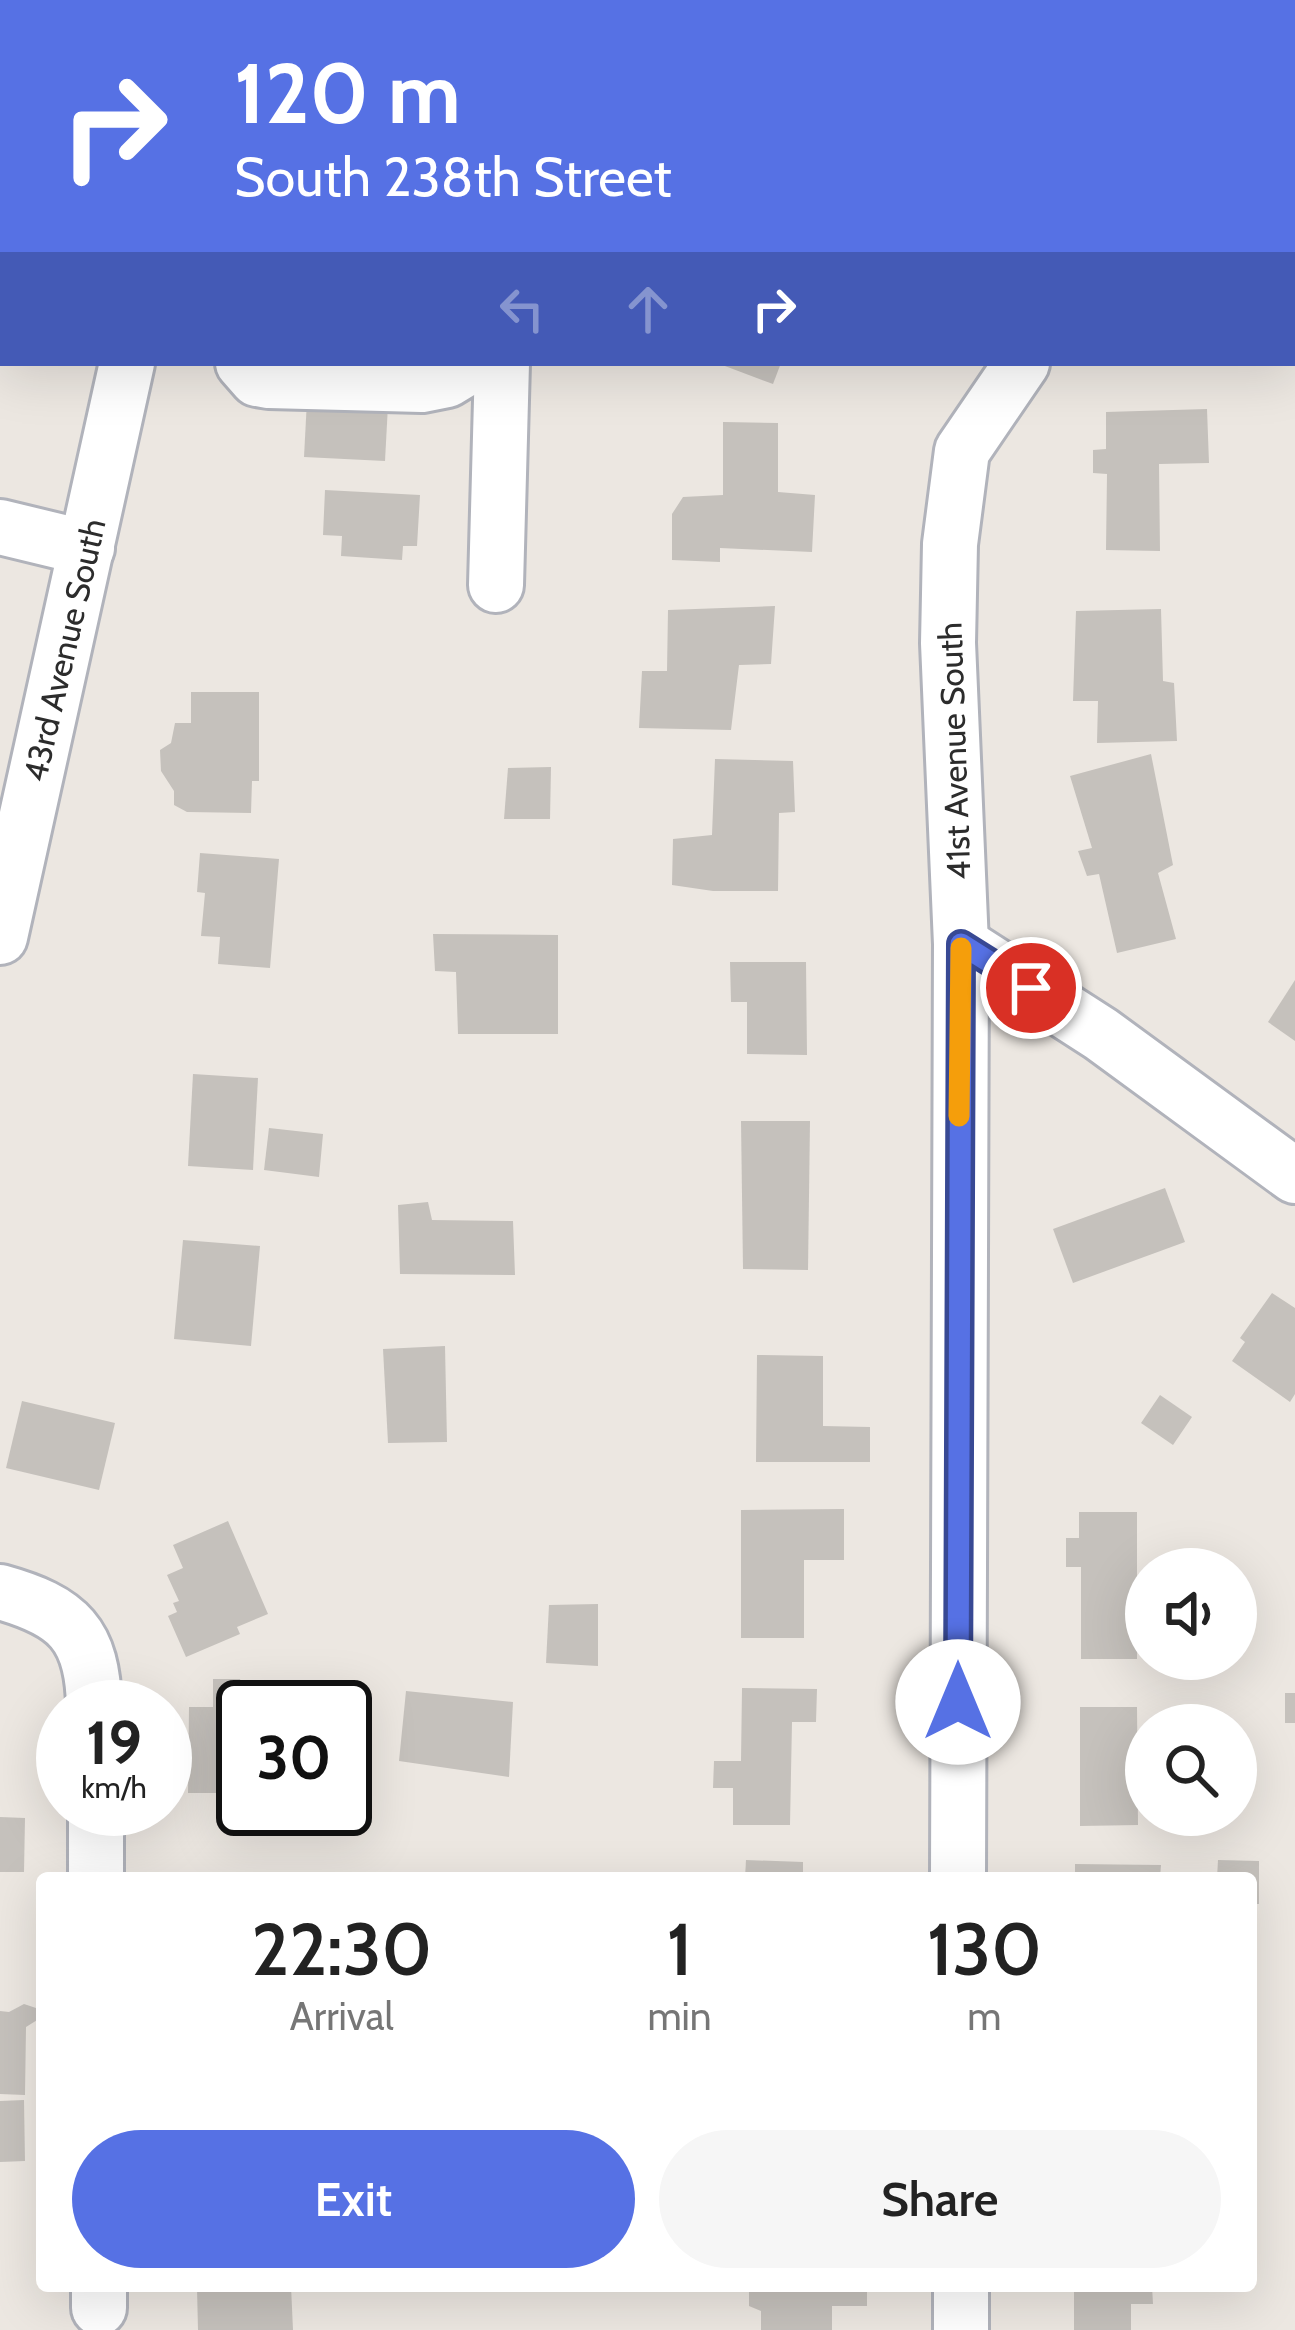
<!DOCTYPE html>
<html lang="en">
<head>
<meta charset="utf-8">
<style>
	body { margin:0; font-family:Cabin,sans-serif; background:#f6f6f6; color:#222; height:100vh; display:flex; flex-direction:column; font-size:45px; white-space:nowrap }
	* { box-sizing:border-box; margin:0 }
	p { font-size:39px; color:#767676 }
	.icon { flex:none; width:66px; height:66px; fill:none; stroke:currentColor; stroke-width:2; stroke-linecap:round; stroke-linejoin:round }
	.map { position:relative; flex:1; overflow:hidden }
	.sheet { position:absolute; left:36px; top:1872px; width:1221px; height:420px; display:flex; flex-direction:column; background:#fff; border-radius:12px; box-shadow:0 12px 48px #0002 }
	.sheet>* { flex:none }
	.guide { position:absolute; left:0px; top:0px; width:1296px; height:366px; box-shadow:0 12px 48px #0002; background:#5671e4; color:#fff; overflow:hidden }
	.controls { position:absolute; left:1125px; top:1548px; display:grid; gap:24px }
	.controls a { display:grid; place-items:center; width:132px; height:132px; border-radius:50%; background:#fff; box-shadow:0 12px 48px #0002; font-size:60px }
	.speed { position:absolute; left:36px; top:1680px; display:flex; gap:24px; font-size:60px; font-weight:700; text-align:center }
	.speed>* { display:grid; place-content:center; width:156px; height:156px; border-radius:50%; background:#fff; box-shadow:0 12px 48px #0002; line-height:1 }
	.speed small { font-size:30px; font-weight:400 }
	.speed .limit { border:6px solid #111; border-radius:18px; background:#fff; color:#111 }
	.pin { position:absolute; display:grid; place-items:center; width:102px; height:102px; color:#fff; margin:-51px; border:6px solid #fff; border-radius:50%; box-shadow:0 3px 12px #0007 }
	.me { position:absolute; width:132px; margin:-66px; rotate:0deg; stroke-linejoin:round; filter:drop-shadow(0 0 9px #0008) }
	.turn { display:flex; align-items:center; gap:42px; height:252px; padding:0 36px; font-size:54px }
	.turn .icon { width:156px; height:156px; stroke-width:2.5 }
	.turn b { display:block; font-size:84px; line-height:102px }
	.lanes { display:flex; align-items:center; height:114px; padding:0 36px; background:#0003; justify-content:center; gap:60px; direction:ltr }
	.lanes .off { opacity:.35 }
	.eta { display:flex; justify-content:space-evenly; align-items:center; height:204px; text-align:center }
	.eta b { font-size:72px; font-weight:600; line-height:84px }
	.cta { display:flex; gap:24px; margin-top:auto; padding:24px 36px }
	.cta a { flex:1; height:138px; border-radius:72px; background:#5671e4; color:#fff; font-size:48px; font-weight:600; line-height:138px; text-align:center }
	.cta a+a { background:#f6f6f6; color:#222 }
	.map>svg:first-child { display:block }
	.building { fill:#c5c1bc }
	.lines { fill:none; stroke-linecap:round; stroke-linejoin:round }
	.minor-casing { stroke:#b1b3bb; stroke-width:60 }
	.minor { stroke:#fff; stroke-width:54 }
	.route-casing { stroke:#384994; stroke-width:30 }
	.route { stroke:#5671e4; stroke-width:21 }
	.slow { stroke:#f59e0b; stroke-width:21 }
	.labels { text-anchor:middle; stroke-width:12; stroke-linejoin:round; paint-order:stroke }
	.street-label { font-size:33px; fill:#2c2c2c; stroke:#fff }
</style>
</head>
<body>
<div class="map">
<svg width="1295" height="2330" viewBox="0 0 1295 2330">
	<rect width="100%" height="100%" fill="#ece7e1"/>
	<!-- building -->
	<g class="building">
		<polygon points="717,363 781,363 773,384"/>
		<polygon points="307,400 388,405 385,461 304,457"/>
		<polygon points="1207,409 1209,463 1159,464 1160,551 1106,550 1107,474 1093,473 1093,450 1106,449 1106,412"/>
		<polygon points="723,422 778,423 778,492 815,495 812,552 720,548 720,562 672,560 672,514 683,497 723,495"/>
		<polygon points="325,490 420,495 417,546 403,546 402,560 341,556 342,536 323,535"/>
		<polygon points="775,606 771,664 739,665 731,730 639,728 642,671 667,671 668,610"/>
		<polygon points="1161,609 1163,681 1174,683 1177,741 1097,743 1098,701 1073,701 1076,611"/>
		<polygon points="191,692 259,692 259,781 252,781 251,813 187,812 174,805 174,791 161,771 160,750 171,743 175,723 191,723"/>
		<polygon points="1151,754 1173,865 1158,873 1176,939 1117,953 1099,874 1087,876 1078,851 1092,848 1070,776"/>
		<polygon points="715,759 793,761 795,812 779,813 778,891 713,891 672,885 673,839 712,835"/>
		<polygon points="551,767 550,819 504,819 508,768"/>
		<polygon points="200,853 279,859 270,968 218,964 220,937 201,936 205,893 197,892"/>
		<polygon points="433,934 558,935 558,1034 458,1034 456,972 435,971"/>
		<polygon points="730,962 806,962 807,1055 747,1054 747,1002 731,1002"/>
		<polygon points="1295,980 1295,1041 1268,1022"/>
		<polygon points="193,1074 258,1078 253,1170 188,1166"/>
		<polygon points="741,1121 810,1121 808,1270 743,1269"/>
		<polygon points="269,1128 323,1134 319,1177 264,1170"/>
		<polygon points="1165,1188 1185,1242 1073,1283 1053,1229"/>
		<polygon points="428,1202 432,1220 513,1221 515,1275 400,1274 398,1205"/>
		<polygon points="183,1240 260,1246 251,1346 174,1339"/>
		<polygon points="1272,1293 1295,1308 1295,1394 1290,1402 1232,1361 1245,1342 1240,1338"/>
		<polygon points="445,1346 447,1442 388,1443 383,1349"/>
		<polygon points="757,1355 823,1356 823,1426 870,1427 870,1462 756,1462"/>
		<polygon points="1160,1395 1192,1417 1173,1445 1141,1423"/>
		<polygon points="22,1401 115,1423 99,1490 6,1468"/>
		<polygon points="844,1509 844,1560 804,1560 804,1638 741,1638 741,1510"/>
		<polygon points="1079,1512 1137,1512 1137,1659 1081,1659 1081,1567 1066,1567 1066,1538 1079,1538"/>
		<polygon points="228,1521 268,1614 237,1627 240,1634 186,1657 168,1616 177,1612 173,1603 179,1601 167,1575 183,1568 173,1545"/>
		<polygon points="598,1604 598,1666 546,1663 549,1605"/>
		<polygon points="213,1679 240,1679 250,1707 243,1707 243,1793 188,1793 189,1707 213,1707"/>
		<polygon points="742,1688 817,1689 816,1722 792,1722 790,1825 733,1825 733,1788 713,1788 714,1761 741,1761"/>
		<polygon points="406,1691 513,1702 509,1777 399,1761"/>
		<rect x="1285" y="1693" width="10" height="30"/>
		<polygon points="1080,1707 1137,1707 1138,1825 1080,1826"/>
		<polygon points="0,1817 25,1818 24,1872 0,1872"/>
		<polygon points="746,1860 803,1862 803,1878 745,1878"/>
		<polygon points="1218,1860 1259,1861 1259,1904 1251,1904 1251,1878 1217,1878"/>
		<polygon points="1075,1864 1161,1865 1160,1878 1075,1878"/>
		<polygon points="24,2004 42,2010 42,2017 26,2027 25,2095 0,2094 0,2011 9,2012"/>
		<polygon points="24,2100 25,2161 0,2162 0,2101"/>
		<polygon points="291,2286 293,2330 198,2330 197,2288"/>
		<polygon points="749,2286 867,2286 867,2306 832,2306 832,2330 761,2330 761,2311 749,2306"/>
		<polygon points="1074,2286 1152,2286 1153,2304 1131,2304 1131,2330 1074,2330"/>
	</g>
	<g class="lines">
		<!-- minor casing -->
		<g class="minor-casing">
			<g id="minor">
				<polyline points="1163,0 1167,3"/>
				<polyline points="204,3 205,0"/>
				<polyline points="543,3 545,0"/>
				<polyline points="1287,3 1289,0"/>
				<polyline points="1293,95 1295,96"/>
				<polyline points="243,363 257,379 269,381 422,385 447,380 475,363"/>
				<polyline points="0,527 87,548"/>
				<polyline points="496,585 502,363"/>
				<polyline points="0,937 127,363"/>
				<polyline points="961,944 1101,1034 1295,1176"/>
				<path d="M0,1592c68,19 93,42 94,115"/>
				<polyline points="96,1809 96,1878"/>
				<polyline points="958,1878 961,944 948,643 950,544 962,451 1022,363"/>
				<polyline points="99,2286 99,2308"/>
				<polyline points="961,2286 961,2330"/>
			</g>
		</g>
		<!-- minor -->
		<use href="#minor" class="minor"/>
	</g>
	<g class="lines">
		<!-- route casing -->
		<g class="route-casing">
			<polyline id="route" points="958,1702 961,944 1031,988"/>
		</g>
		<!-- route -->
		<use href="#route" class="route"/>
		<!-- slow -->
		<polyline class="slow" points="959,1116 961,948"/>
	</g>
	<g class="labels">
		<!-- street labels -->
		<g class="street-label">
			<text transform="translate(64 650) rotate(-77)" y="12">43rd Avenue South</text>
			<text transform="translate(954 751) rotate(-92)" y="12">41st Avenue South</text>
		</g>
	</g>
</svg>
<div class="controls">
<a><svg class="icon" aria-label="sound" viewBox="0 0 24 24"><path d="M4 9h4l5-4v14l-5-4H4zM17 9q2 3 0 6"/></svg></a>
<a><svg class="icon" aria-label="search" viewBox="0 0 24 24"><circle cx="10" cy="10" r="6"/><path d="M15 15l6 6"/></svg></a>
</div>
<div class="speed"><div>19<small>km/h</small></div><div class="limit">30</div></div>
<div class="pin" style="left:1031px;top:988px;background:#d93025"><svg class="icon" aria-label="arrive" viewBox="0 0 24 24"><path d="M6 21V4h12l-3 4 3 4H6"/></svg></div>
<svg class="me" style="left:958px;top:1702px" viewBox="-20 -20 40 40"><circle r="19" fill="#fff"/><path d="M0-13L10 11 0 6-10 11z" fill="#5671e4"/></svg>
<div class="guide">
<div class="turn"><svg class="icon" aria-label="right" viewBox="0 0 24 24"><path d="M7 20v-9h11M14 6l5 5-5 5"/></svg><div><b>120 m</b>South 238th Street</div></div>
<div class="lanes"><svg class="icon off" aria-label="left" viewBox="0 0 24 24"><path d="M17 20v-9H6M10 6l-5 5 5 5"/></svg><svg class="icon off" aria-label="ahead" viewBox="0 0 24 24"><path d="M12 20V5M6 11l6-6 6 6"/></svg><svg class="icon" aria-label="right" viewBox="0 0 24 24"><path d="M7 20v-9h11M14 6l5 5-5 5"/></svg></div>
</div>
<section class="sheet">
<div class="eta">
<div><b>22:30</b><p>Arrival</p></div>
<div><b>1</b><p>min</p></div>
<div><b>130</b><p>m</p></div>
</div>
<div class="cta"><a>Exit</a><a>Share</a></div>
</section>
</div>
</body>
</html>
